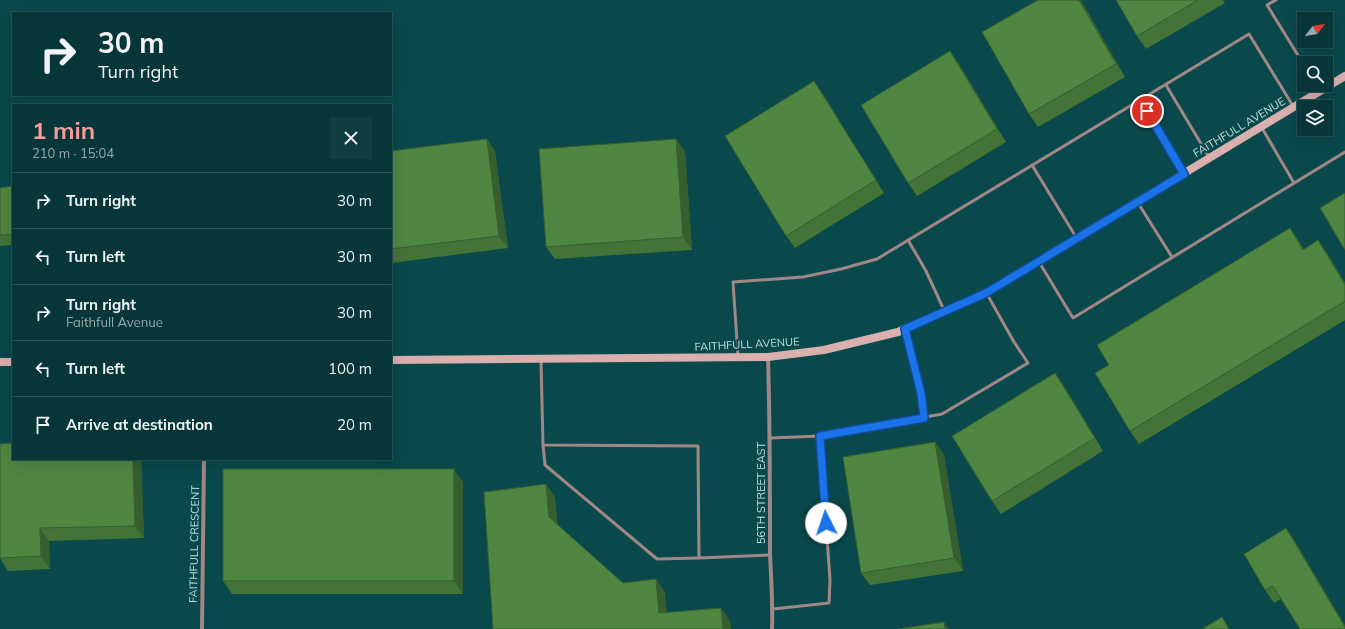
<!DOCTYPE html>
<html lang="en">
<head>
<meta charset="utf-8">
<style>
	body { margin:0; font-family:Mulish,sans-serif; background:#103e40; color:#f1f3f6; height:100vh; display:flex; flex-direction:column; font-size:15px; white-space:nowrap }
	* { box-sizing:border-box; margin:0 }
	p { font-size:13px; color:#98abae }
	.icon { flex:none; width:22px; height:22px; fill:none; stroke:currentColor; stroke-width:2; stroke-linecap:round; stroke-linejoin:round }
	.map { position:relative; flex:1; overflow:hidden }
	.side { position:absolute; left:12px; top:104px; width:380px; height:356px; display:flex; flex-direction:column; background:#073638; border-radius:0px; box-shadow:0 4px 16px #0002,0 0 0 1px #285053 }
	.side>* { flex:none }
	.banner { position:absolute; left:12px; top:12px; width:380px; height:84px; border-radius:0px; box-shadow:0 4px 16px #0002,0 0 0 1px #285053; background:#073638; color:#f1f3f6; overflow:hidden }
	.needle { width:26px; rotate:59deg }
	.buttons { position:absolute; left:1297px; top:12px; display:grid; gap:8px }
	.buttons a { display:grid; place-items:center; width:36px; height:36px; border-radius:0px; background:#073638; box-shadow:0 4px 16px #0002,0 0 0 1px #285053; font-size:20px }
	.pin { position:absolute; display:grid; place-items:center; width:34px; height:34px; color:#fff; margin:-17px; border:2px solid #fff; border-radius:50%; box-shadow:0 1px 4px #0007 }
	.me { position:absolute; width:44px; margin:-22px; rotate:356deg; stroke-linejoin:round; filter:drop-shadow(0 0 3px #0008) }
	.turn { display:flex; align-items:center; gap:14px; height:84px; padding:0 20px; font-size:18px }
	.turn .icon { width:52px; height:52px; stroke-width:2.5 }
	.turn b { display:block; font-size:28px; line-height:34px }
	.round { display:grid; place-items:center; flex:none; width:42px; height:42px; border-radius:0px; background:#103e40 }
	.overview { display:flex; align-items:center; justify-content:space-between; height:68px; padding:0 20px }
	h1 { font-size:24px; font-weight:700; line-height:30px; color:#f59b9b }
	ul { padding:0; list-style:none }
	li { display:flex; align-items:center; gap:12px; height:56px; padding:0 20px; border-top:1px solid #285053 }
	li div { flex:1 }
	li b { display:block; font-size:15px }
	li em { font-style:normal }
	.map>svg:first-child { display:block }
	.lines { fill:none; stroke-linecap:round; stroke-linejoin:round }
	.lane { stroke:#a28787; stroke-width:3 }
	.street { stroke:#a28787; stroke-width:4 }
	.secondary { stroke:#dab0af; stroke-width:8 }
	.wall { fill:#447338 }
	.shaded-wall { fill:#375e2e }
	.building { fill:#4f8641; stroke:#375e2e }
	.route-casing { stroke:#114b97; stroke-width:10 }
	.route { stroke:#1a73e8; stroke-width:7 }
	.labels { text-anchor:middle; stroke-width:4; stroke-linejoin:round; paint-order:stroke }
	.street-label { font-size:11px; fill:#bde0e1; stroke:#09484b }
</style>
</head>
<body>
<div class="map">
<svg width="1345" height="629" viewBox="0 0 1345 629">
	<rect width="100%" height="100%" fill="#09484b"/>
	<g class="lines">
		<!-- lane -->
		<g class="lane">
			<polyline points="1276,0 1267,5 1304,65"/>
			<polyline points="1166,85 1209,157"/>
			<polyline points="1140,100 1183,172"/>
			<polyline points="1262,128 1294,183"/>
			<polyline points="1032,165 1076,237"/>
			<polyline points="1138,203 1172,257"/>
			<polyline points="908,240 926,271 944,310"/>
			<polyline points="1039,262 1073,318 1345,152"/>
			<polyline points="905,329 921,393 924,418"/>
			<polyline points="738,356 733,282 803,277 841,269 877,259 1249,34 1293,106"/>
			<polyline points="541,360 543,445 698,446 699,558 770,555"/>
			<polyline points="770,438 820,436 942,414 1028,363 1014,342 987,294"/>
			<polyline points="543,445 545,465 657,559 699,558"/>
			<polyline points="773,609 829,603 830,580 820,436"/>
		</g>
		<!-- street -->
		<g class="street">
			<path d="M768,357c2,65 2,130 2,196 1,25 3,50 2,76"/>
			<polyline points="202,629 204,459"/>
		</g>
		<!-- secondary -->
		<g class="secondary">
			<polyline points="391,360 768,357 824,350 898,332 986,293 1345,76"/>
			<polyline points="0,362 13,362"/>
		</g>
	</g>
	<!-- wall -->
	<g class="wall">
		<polygon points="1081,0 1125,77 1038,127 1029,114"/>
		<polygon points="1116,0 1223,0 1225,3 1146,49 1137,36"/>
		<polygon points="950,51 959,64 1006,142 917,196 908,183"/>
		<polygon points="823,94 884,193 795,248 786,236"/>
		<polygon points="487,139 495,152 508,248 391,263 391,151"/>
		<polygon points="676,139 685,152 692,250 555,259 546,247"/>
		<polygon points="13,186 13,245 0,246 0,188"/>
		<polygon points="1290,228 1304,249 1327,253 1345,283 1345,320 1139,444 1130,431"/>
		<polygon points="1055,373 1064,386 1103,451 1001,514 992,501"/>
		<polygon points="935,442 944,455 963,571 870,585 861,573"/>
		<polygon points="0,444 13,459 141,459 144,538 49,541 50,569 8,571 0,558"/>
		<polygon points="463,482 463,594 232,594 223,581"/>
		<polygon points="1295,541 1281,599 1274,603 1265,590"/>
	</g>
	<!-- shaded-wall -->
	<g class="shaded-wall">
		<polygon points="1079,0 1081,0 1125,77 1116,64"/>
		<polygon points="950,51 959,64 1006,142 997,129"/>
		<polygon points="814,81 823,94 884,193 876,180"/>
		<polygon points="487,139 495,152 508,248 499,236"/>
		<polygon points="676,139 685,152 692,250 683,237"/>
		<polygon points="1290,228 1299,241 1312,262 1303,250"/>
		<polygon points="1318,240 1327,253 1345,283 1345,285"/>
		<polygon points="1055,373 1064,386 1103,451"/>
		<polygon points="935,442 944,455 963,571 954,558"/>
		<polygon points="133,459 141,459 144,538 135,526"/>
		<polygon points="454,469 463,482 463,594 454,581"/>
		<polygon points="546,484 555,497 558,530 549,517"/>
		<polygon points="40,528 49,541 50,569 41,556"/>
		<polygon points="1286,528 1295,541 1345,625 1345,627"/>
		<polygon points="656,579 665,592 668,626 659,613"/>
		<polygon points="721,608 730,621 731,629 723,629"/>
		<polygon points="944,622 949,629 945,629"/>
	</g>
	<!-- building -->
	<g class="building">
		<polygon points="1038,0 1079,0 1116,64 1029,114 982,32"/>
		<polygon points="1116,0 1198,0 1137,36"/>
		<polygon points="950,51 997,129 908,183 861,105"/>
		<polygon points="814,81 876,180 786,236 725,136"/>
		<polygon points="487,139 499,236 391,249 391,151"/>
		<polygon points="676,139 683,237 546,247 539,149"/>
		<polygon points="13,186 13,234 0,235 0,188"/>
		<polygon points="1345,193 1345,250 1320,208"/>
		<polygon points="1290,228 1303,250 1318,240 1345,285 1345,301 1130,431 1095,373 1109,365 1097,345"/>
		<polygon points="1055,373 1095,438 992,501 952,436"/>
		<polygon points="935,442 954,558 861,573 843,457"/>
		<polygon points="13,443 13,459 133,459 135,526 40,528 41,556 0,558 0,444"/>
		<rect x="223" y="469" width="231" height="112"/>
		<polygon points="546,484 549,517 623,583 656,579 659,613 721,608 723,629 493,629 484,492"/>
		<polygon points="1286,528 1345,627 1345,629 1300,629 1273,586 1265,590 1244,554"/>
		<polygon points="1222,617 1229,629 1202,629"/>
		<polygon points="944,622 945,629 898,629"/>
	</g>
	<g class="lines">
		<!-- route casing -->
		<g class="route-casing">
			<polyline id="route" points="826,523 820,436 924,418 921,393 905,329 986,293 1184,174 1147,111"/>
		</g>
		<!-- route -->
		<use href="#route" class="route"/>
	</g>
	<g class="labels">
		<!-- street labels -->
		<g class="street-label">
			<text transform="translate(1239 127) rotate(-31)" y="4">FAITHFULL AVENUE</text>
			<text transform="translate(747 344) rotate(-3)" y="4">FAITHFULL AVENUE</text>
			<text transform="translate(761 493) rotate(-90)" y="4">56TH STREET EAST</text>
			<text transform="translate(194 544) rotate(-89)" y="4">FAITHFULL CRESCENT</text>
		</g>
	</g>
</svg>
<div class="buttons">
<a><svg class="needle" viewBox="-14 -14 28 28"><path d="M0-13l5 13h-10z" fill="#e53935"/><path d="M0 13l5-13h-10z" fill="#98abae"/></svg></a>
<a><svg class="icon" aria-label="search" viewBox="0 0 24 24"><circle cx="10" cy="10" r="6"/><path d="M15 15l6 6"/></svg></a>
<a><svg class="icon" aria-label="layers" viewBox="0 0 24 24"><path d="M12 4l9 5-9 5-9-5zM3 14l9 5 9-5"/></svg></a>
</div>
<div class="pin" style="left:1147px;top:111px;background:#d93025"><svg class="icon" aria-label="arrive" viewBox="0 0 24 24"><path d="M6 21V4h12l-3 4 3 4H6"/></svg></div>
<svg class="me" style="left:826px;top:523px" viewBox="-20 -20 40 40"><circle r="19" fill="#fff"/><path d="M0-13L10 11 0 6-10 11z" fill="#1a73e8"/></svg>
<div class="banner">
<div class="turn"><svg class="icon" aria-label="right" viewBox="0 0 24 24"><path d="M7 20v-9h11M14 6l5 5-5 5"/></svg><div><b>30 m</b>Turn right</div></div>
</div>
<section class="side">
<div class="overview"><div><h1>1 min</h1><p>210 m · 15:04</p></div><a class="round"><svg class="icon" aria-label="close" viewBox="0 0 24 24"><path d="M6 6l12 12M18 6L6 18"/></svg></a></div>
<ul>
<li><svg class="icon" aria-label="right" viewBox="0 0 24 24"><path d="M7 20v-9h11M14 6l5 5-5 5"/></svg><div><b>Turn right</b></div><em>30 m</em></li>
<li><svg class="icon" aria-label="left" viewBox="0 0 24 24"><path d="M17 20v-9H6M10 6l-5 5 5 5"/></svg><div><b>Turn left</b></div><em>30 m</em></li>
<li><svg class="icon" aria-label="right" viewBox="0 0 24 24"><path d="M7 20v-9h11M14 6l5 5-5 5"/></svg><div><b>Turn right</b><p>Faithfull Avenue</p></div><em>30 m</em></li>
<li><svg class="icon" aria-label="left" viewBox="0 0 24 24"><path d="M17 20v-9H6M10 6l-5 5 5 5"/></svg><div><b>Turn left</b></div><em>100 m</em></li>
<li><svg class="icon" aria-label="arrive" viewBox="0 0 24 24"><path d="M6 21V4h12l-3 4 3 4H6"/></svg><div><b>Arrive at destination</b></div><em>20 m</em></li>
</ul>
</section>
</div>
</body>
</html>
